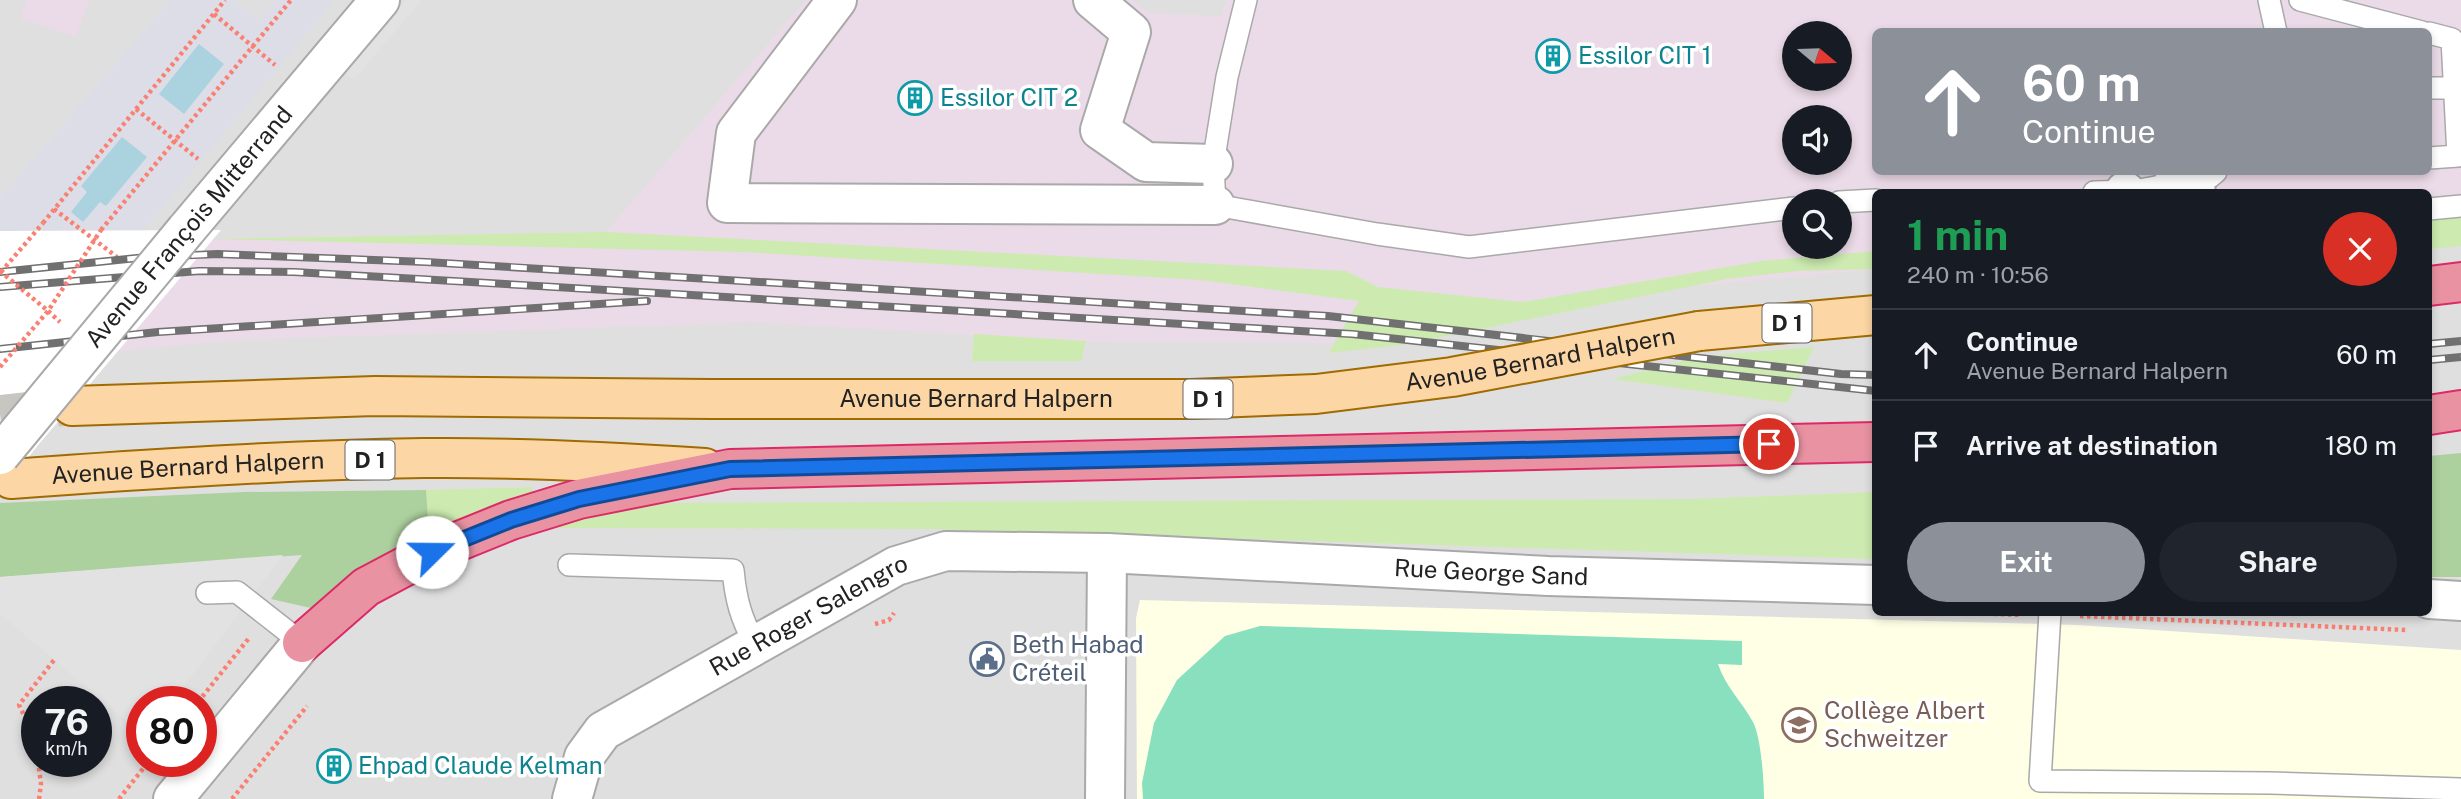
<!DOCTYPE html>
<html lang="en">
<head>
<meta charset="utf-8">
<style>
	body { margin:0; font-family:"Public Sans",sans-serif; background:#20242c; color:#f1f3f6; height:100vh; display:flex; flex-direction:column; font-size:26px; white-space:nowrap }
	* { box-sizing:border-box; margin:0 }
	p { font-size:23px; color:#9ea1a6 }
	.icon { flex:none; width:38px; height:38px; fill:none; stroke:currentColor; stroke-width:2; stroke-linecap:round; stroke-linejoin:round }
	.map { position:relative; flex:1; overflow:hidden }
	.panel { position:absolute; left:1872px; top:189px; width:560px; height:427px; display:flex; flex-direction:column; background:#171b24; border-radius:10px; box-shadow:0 4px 10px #0003 }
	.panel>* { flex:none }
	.top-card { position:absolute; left:1872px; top:28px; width:560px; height:147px; border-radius:10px; box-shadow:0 4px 10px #0003; background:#8c9099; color:#fff; overflow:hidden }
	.needle { width:46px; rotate:109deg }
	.fabs { position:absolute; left:1782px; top:21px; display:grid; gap:14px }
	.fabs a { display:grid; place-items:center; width:70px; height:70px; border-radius:50%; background:#171b24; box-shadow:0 4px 10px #0003; font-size:35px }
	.speed { position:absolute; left:21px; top:686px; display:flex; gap:14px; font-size:35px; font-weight:700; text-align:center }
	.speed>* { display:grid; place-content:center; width:91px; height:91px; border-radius:50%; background:#171b24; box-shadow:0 4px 10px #0003; line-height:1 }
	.speed small { font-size:18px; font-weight:400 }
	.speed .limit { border:10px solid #d22; background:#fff; color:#111 }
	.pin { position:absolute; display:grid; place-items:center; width:60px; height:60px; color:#fff; margin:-30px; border:4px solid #fff; border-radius:50%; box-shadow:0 2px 7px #0007 }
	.me { position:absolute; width:77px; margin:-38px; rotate:68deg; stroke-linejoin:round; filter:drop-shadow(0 0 5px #0008) }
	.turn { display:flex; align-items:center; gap:24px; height:147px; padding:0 35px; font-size:32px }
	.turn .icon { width:91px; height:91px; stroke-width:2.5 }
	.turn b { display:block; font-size:49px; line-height:60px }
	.round { display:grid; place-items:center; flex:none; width:74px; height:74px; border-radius:37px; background:#20242c }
	.summary { display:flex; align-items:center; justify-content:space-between; height:119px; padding:0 35px }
	h1 { font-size:42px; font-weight:700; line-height:52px; color:#1e9e55 }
	.cta { display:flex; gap:14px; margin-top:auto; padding:14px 35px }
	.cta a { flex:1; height:80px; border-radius:42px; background:#8c9099; color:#fff; font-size:28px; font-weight:700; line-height:80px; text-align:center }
	.cta a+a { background:#20242c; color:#f1f3f6 }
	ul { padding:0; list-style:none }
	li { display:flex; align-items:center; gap:21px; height:91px; padding:0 35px; border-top:2px solid #363941 }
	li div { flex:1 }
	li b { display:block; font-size:26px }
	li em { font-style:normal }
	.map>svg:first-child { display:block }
	.residential { fill:#e0dfdf; fill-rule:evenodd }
	.industrial { fill:#ebdbe8; fill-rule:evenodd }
	.education { fill:#ffffe5 }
	.grass { fill:#cdebb0 }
	.forest { fill:#add19e }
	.pitch { fill:#88e0be }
	.parking { fill:#e2e2e2 }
	.plaza { fill:#dddde8; fill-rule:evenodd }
	.water { fill:#aad3df }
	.pier { fill:#fff }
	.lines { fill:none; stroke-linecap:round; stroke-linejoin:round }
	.primary-tunnel { stroke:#c8c6c1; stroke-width:38; stroke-dasharray:38 19; stroke-linecap:butt }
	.lane-casing { stroke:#a9a9a9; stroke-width:24 }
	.street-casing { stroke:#a9a9a9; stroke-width:42 }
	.primary-casing { stroke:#a06b00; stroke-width:42 }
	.highway-casing { stroke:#dc2a67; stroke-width:42 }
	.path { stroke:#fa8072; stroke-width:4.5; stroke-dasharray:3.5 3.5; stroke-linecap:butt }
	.lane { stroke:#fff; stroke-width:21 }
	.street { stroke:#fff; stroke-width:38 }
	.primary { stroke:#fcd6a4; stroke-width:38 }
	.highway { stroke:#e892a2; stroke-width:38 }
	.rail-casing { stroke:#707070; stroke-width:8 }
	.rail { stroke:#fff; stroke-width:5; stroke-dasharray:16; stroke-linecap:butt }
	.street-bridge-casing { stroke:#a9a9a9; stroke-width:42; stroke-linecap:butt }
	.primary-bridge-casing { stroke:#a06b00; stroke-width:42; stroke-linecap:butt }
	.path-bridge { stroke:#fa8072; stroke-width:4.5; stroke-dasharray:3.5 3.5; stroke-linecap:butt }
	.street-bridge { stroke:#fff; stroke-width:38 }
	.primary-bridge { stroke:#fcd6a4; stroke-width:38 }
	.route-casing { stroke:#114b97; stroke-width:18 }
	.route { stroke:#1a73e8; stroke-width:12 }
	.labels { text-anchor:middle; stroke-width:7; stroke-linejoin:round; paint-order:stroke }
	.shield { fill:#fff; stroke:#646464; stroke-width:2 }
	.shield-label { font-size:23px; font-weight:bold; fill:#222 }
	.culture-label { font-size:24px; fill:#0d838f; stroke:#fff; text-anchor:start }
	.street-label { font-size:24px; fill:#222; stroke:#fff }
	.service-label { font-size:24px; fill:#4e5e75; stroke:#fff; text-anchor:start }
	.education-label { font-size:24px; fill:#785e54; stroke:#fff; text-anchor:start }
</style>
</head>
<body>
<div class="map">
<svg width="2461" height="799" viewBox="0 0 2461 799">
	<rect width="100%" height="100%" fill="#f2efe9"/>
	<!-- residential -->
	<path class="residential" d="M0,0h2461v799h-2461zM1876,32h553v140h-553zM1794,33h45v46h-45zM1794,117h45v46h-45zM1876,192h553v420h-553zM1794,201h45v46h-45zM37,702h59v59h-59zM142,702h59v59h-59z"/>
	<!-- industrial -->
	<g class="industrial">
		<polygon points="27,0 89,0 76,37 21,18"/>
		<path d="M806,0h326l16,13 73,3 6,-16h1234v218l-32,3v-29h-553v77l-353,33 -145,-15 -32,-16 -740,-39zM1876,32h553v140h-553zM1794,33h45v46h-45zM1794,117h45v46h-45zM1794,201h45v46h-45z"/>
		<polygon points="228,238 744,252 1201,280 1360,301 1332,343 1086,341 751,322 237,340 0,361 0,258"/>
	</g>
	<!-- education -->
	<polygon class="education" points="1140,600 2077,625 2461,650 2461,799 1137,799 1136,618"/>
	<!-- grass -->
	<g class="grass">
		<polygon points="2461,217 2461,246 2429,249 2429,220"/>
		<polygon points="606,232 1346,271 1378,287 1522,302 1762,261 1876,251 1876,269 1798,271 1727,279 1402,345 1329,353 1359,301 1201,280 744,252 209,239"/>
		<polygon points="974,334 1086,341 1081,361 972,361"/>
		<polygon points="1814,347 1787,403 1612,379 1703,356"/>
		<polygon points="531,487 537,499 430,540 426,490"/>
		<polygon points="1876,492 1876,559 929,529 541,528 637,503 1691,499"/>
	</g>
	<!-- forest -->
	<g class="forest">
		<polygon points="2461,453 2461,577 2429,577 2429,456"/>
		<polygon points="426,490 429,533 324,611 271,599 302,555 0,577 0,503 244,492"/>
	</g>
	<!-- pitch -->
	<path class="pitch" d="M1260,626l482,15v24l-24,-1c7,22 24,38 35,58 8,15 11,59 11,77h-621l-1,-16 12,-60 23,-43 48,-44z"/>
	<!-- parking -->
	<g class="parking">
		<polygon points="406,0 422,0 354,80 344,73"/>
		<polygon points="283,555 172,702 142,702 142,734 0,614 0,577"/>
	</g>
	<!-- plaza -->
	<path class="plaza" d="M170,0h68l-1,2 21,18 17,-20h60l-335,403v-205zM146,157l-40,49 -6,-5 -29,11 16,-20z"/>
	<!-- water -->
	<g class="water">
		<polygon points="199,44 224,64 184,114 159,94"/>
		<polygon points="122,137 147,157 106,206 100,202 83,222 71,212 87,192 81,186"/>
	</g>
	<!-- pier -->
	<polygon class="pier" points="221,230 39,444 0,493 0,231"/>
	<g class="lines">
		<!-- primary-tunnel -->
		<polyline class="primary-tunnel" points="0,414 63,407"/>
		<!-- lane casing -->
		<g class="lane-casing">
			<g id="lane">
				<polyline points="1246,0 1227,77 1213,164 1215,205 1377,234 1469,247 1794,208"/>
				<polyline points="2269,0 2276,32"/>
				<polyline points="2300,0 2422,32"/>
				<polyline points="2429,33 2452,39 2458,156 2429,158"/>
				<polyline points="2429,88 2454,88"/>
				<polyline points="2094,192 2134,191 2210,177 2216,172"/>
				<polyline points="1839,202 1876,200"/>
				<polyline points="2429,209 2461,206"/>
				<path d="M569,565l164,5c3,32 8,47 22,75"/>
				<polyline points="207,593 237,592 302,643"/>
				<polyline points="2050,612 2040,781 2270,783 2461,789"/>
			</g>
		</g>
		<!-- street casing -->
		<g class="street-casing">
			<g id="street">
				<polyline points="837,0 736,133 727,203 1215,205"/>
				<polyline points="1093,0 1131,32 1100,130 1146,162 1213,164"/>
				<polyline points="2173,184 2196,192"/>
				<polyline points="2125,191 2126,192"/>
				<polyline points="186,230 380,0"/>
				<polyline points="2429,599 2461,601"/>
				<polyline points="173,799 302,643"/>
				<path id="s1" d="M572,799l12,-42 19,-26 293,-165 50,-15 161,2 441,23 328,9"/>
				<polyline points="1105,799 1107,553"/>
			</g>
		</g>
		<!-- primary casing -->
		<g class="primary-casing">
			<g id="primary">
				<polyline points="1699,331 1876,315"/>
				<polyline points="72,406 375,396 712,399"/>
				<path id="s2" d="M11,479c138,-10 275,-19 413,-21 94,-1 187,4 281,10"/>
			</g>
		</g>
		<!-- highway casing -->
		<g class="highway-casing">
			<g id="highway">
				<polyline points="2429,286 2461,282"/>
				<polyline points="2429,415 2461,410"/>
				<polyline points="302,643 366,587 432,552 511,520 579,499 730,469 1876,442"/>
			</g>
		</g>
		<!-- path -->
		<g class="path">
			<polyline points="214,14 275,65"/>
			<polyline points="136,109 198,159"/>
			<polyline points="54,209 117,257"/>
			<polyline points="43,223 225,0"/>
			<polyline points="101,230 291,0"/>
			<polyline points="0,273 1,272"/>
			<polyline points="48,311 60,322"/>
			<polyline points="1945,612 2022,615"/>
			<polyline points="2080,616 2407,630"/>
			<polyline points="875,624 889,620 894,613"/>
			<polyline points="198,702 249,638"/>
			<polyline points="37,753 35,738 19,705 54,660"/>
			<polyline points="38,761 41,784 39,799"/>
			<polyline points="119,799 149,761"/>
			<polyline points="232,799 307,706"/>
		</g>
		<!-- lane -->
		<use href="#lane" class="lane"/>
		<!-- street -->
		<use href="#street" class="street"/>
		<!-- primary -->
		<use href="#primary" class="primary"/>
		<!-- highway -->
		<use href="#highway" class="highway"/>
		<!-- rail casing -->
		<g class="rail-casing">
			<g id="rail">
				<polyline points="0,272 147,257 218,254 426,262 1328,316 1841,374 1876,375"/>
				<polyline points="0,287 199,271 294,272 436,280 1352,334 1876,391"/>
				<polyline points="2429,344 2461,341"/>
				<polyline points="0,349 158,332 647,301"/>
				<polyline points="2429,360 2461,357"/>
			</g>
		</g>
		<!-- rail -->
		<use href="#rail" class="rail"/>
		<!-- street-bridge casing -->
		<g class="street-bridge-casing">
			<polyline id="street-bridge" points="0,455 186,230"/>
		</g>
		<!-- primary-bridge casing -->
		<g class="primary-bridge-casing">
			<g id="primary-bridge">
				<path id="s3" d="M712,399h479l125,-5 136,-17 247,-46"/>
			</g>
		</g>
		<!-- path-bridge -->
		<g class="path-bridge">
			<polyline points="0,271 48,311"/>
			<polyline points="1,272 43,223"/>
			<polyline points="0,367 48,311 101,230"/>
		</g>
		<!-- street-bridge -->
		<use href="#street-bridge" class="street-bridge"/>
		<!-- primary-bridge -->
		<use href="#primary-bridge" class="primary-bridge"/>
	</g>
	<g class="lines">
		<!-- route casing -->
		<g class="route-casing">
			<polyline id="route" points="432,552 511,520 579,499 730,469 1769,444"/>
		</g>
		<!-- route -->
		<use href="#route" class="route"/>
	</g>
	<!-- icons -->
	<defs>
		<g id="building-ring" transform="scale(1.75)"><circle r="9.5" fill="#fff" stroke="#0f9aa8" stroke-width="1.5"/><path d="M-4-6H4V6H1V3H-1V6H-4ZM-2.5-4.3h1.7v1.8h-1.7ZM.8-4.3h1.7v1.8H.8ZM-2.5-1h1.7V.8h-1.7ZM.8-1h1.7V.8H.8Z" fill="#0f9aa8"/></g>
		<g id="civic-ring" transform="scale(1.75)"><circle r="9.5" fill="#fff" stroke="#5c6f8a" stroke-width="1.5"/><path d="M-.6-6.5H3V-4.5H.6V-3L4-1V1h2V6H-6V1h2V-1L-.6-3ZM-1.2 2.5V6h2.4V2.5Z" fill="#5c6f8a"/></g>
		<g id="school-ring" transform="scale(1.75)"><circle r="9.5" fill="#fff" stroke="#8d6e63" stroke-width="1.5"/><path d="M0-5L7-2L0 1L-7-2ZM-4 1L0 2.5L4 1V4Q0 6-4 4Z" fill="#8d6e63"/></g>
	</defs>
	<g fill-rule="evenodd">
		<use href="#building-ring" x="1553" y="56"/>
		<use href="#building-ring" x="915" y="98"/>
		<use href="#civic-ring" x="987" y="659"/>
		<use href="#school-ring" x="1799" y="725"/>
		<use href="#building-ring" x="334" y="766"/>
	</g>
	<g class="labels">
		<!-- shield labels -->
		<g class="shield">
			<rect x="1762.5" y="303.5" width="49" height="39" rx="5"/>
			<rect x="1183.5" y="379.5" width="49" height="39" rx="5"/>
			<rect x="345.5" y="440.5" width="49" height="39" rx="5"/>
		</g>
		<g class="shield-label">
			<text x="1787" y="331">D 1</text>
			<text x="1208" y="407">D 1</text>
			<text x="370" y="468">D 1</text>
		</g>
		<!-- culture labels -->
		<g class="culture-label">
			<text x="1578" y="64">Essilor CIT 1</text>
			<text x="940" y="106">Essilor CIT 2</text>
			<text x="358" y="774">Ehpad Claude Kelman</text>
		</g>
		<!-- street labels -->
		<g class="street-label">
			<text transform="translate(189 227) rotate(-50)" y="8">Avenue François Mitterrand</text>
			<text dy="8" stroke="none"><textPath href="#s3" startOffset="831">Avenue Bernard Halpern</textPath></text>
			<text dy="8" stroke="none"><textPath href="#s3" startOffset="264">Avenue Bernard Halpern</textPath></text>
			<text dy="8" stroke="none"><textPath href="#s2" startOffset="177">Avenue Bernard Halpern</textPath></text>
			<text dy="8" stroke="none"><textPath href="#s1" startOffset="1010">Rue George Sand</textPath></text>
			<text dy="8" stroke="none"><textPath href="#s1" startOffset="312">Rue Roger Salengro</textPath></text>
		</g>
		<!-- service labels -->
		<g class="service-label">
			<text x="1012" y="653">Beth Habad<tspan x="1012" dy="28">Créteil</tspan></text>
		</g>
		<!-- education labels -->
		<g class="education-label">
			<text x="1824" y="719">Collège Albert<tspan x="1824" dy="28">Schweitzer</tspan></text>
		</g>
	</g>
</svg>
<div class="fabs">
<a><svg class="needle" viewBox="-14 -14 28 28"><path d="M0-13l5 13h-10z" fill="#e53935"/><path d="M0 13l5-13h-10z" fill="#9ea1a6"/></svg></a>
<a><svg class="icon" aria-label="sound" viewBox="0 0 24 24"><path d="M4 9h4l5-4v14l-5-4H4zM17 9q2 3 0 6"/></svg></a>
<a><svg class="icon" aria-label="search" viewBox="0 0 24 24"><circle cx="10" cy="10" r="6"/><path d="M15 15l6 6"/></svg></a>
</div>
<div class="speed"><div>76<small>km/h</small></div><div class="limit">80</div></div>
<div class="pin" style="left:1769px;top:444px;background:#d93025"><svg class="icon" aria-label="arrive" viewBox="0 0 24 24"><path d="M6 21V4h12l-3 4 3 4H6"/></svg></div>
<svg class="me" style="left:432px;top:552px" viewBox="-20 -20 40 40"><circle r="19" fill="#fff"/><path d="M0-13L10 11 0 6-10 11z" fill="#1a73e8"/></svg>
<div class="top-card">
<div class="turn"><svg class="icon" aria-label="ahead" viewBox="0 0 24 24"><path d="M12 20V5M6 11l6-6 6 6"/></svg><div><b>60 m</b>Continue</div></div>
</div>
<section class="panel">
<div class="summary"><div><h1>1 min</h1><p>240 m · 10:56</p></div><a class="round" style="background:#d93025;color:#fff"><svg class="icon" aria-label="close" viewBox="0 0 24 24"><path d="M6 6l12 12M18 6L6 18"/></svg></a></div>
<ul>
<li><svg class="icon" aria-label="ahead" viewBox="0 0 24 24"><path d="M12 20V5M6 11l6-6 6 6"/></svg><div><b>Continue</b><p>Avenue Bernard Halpern</p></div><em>60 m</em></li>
<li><svg class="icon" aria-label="arrive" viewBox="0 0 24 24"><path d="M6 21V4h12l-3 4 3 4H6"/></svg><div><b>Arrive at destination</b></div><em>180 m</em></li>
</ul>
<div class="cta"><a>Exit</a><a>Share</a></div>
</section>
</div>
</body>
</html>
